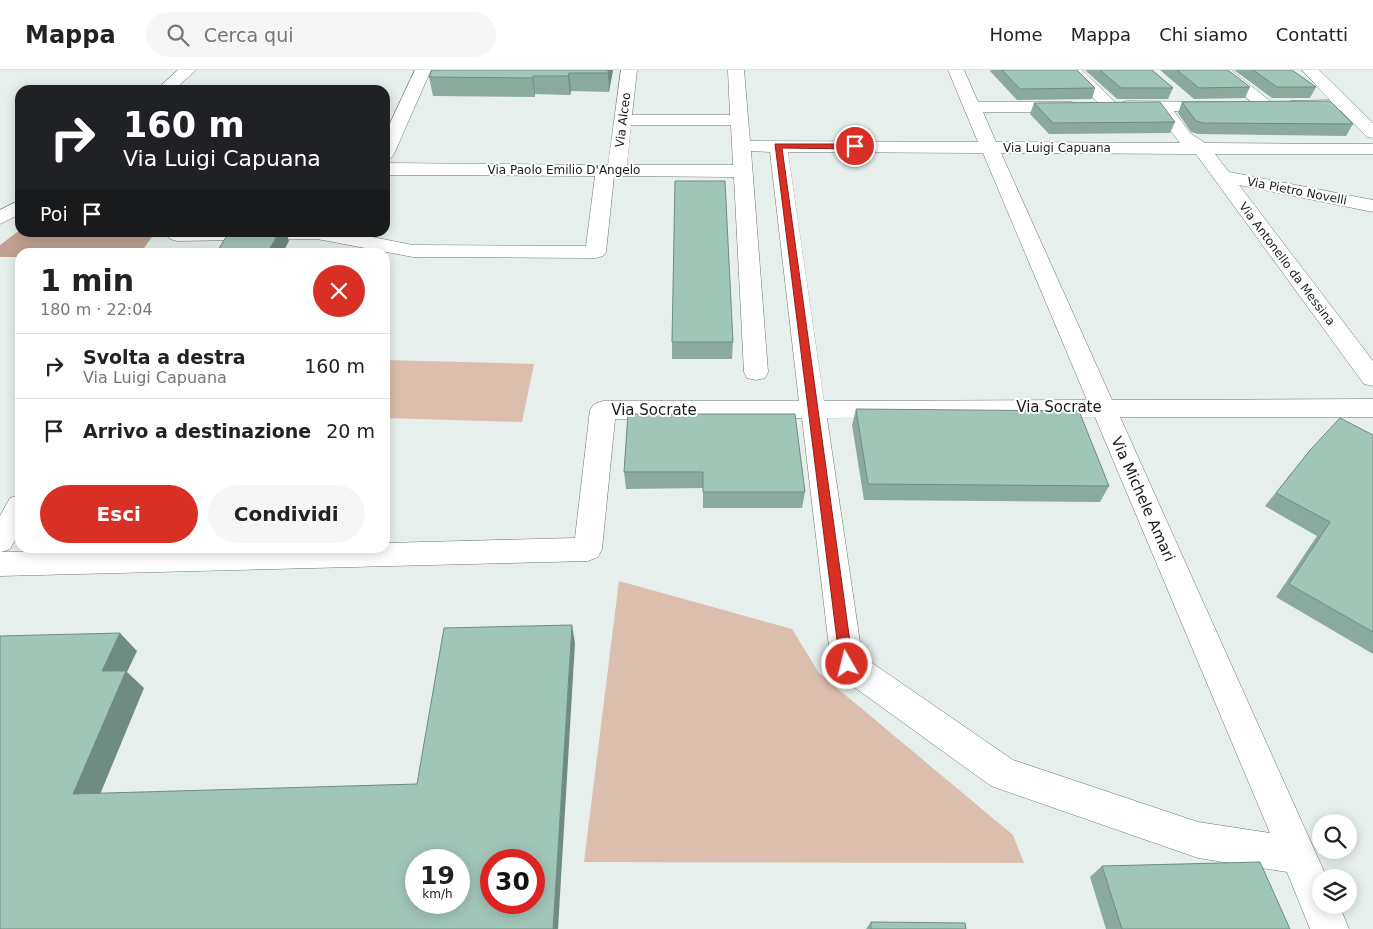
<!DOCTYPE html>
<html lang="it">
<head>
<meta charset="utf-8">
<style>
	body { margin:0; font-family:"DejaVu Sans",sans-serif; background:#f6f6f6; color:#222; height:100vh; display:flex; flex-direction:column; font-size:19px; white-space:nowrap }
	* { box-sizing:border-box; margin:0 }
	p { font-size:16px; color:#767676 }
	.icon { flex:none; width:28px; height:28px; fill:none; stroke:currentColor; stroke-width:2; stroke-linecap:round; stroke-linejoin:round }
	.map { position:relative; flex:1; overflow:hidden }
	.sheet { position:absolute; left:15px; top:178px; width:375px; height:305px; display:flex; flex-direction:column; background:#fff; border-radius:15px; box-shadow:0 2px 12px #0003 }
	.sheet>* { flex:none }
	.hud { position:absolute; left:15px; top:15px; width:375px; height:152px; border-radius:15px; box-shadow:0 2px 12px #0003; background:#202124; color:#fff; overflow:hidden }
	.fabs { position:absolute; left:1312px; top:744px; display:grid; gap:10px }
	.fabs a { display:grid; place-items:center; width:45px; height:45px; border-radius:50%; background:#fff; box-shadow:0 2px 12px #0003; font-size:25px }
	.speed { position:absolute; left:405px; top:779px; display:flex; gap:10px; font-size:25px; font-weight:700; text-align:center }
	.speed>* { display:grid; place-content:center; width:65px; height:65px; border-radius:50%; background:#fff; box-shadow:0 2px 12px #0003; line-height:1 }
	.speed small { font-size:12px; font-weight:400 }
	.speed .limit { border:8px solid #d22; background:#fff; color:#111 }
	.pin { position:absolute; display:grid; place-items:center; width:42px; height:42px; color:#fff; margin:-21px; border:2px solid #fff; border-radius:50%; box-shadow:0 1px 5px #0007 }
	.me { position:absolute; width:55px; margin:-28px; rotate:352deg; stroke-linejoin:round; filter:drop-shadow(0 0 4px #0008) }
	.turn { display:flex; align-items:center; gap:18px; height:105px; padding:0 25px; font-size:22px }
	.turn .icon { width:65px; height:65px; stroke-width:2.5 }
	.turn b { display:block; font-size:35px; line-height:42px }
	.then { display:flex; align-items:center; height:48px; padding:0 25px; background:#0003; gap:10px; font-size:19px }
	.round { display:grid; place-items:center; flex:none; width:52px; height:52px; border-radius:26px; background:#f6f6f6 }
	.head { display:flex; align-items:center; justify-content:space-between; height:85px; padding:0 25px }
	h1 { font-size:30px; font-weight:800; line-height:38px }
	.button { display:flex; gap:10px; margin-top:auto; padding:10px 25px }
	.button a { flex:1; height:58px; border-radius:30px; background:#d93025; color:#fff; font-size:20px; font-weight:800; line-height:58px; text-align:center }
	.button a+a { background:#f6f6f6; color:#222 }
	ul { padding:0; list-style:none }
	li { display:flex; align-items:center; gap:15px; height:65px; padding:0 25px; border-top:1px solid #e0e0e0 }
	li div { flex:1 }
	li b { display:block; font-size:19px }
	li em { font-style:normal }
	header { display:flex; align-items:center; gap:30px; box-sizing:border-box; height:70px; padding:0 25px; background:#fff; border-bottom:1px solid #e0e0e0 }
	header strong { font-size:24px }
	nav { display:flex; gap:28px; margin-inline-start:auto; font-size:18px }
	.search { width:350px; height:45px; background:#f6f6f6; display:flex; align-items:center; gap:12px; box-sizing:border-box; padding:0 18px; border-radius:28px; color:#767676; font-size:19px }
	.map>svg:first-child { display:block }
	.green { fill:#dcbeae }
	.forest { fill:#c0a08f }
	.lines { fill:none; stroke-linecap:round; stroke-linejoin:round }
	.minor-casing { stroke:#6e7572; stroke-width:1 }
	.minor { fill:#fff; fill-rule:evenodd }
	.wall { fill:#8aaa9e }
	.shaded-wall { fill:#708b81 }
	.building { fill:#a0c6b8; stroke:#708b81; fill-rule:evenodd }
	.route { fill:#d93025; stroke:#8d1f18 }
	.labels { text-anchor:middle; stroke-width:4; stroke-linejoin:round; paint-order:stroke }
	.far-street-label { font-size:12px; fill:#1a1c1b; stroke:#fff }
	.street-label { font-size:15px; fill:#1a1c1b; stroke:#fff }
</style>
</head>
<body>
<header>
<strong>Mappa</strong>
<div class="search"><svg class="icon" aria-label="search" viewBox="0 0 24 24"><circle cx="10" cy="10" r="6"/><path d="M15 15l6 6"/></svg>Cerca qui</div>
<nav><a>Home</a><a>Mappa</a><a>Chi siamo</a><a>Contatti</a></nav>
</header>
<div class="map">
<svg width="1373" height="859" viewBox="0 0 1373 859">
	<rect width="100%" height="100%" fill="#e7efec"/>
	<!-- green -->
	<g class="green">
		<polygon points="385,290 534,294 522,352 385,348"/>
		<polygon points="619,511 792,559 819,603 1013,765 1024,793 584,792"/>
	</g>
	<!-- forest -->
	<polygon class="forest" points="20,160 20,162 155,163 141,182 20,182 20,187 0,187 0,175"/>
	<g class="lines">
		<!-- minor casing -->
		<g class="minor-casing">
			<g id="minor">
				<polygon points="178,0 196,0 174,20 156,20"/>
				<polygon points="415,0 431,0 394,84 391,88 385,89 385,64"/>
				<path d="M621,0h16l-5,45h98l-2,-45h16l6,71 228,1 -30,-72h16l14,32h93l6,1 3,4 -3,4 -6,1h-88l13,30 184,1 -24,-32h-30l-8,-4 -7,4 -6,-1 -40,-40h17l36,35 8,-4 98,1 3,4 -3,4 -6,1h-44l16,22 15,10 168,1v10h-158l14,18 144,28v12l-134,-27 134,176v25l-9,-2 -168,-230 -195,-1 111,247 261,-1v18h-253l207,461h-6v27h18l10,24h-39l-23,-57 -89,-14 -207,-72 -155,-112 -5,-10 -29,-246 -187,1 -13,130 -4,8 -10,4 -588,15v-60l10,-18 10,-3v36l-10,18 -9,3 184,-4h200v-5l190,-5 15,-128 4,-6 9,-3h196l-29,-249 -19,-1 17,221 -3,6 -9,2 -9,-2 -3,-6 -10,-195 -120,-1 -8,76 -3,4 -7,2 -183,-1 -96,-18 -140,2 -7,-2 -3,-4 1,-3h179l66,13 173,1 9,-70 -210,-1v-12l223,2zM631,55h100l2,40h-106zM788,82l195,1 104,247 -263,1zM1095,347l175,416 -72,-11 -185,-62 -151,-104 -35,-238z"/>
				<polygon points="1213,0 1231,0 1275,35 1272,39 1260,39"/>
				<polygon points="1302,0 1319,0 1373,53 1373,68 1367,67 1340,40 1290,39 1287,35 1290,31 1330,30"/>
				<polygon points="20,130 20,144 0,154 0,140"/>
			</g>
		</g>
		<!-- minor -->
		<use href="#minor" class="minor"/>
	</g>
	<!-- wall -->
	<g class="wall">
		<polygon points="432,0 613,0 609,22 571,21 570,25 535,24 535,27 433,26 429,7"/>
		<polygon points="991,0 1077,0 1095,18 1092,29 1017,30 990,1"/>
		<polygon points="1085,0 1152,0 1173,18 1168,29 1117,29"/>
		<polygon points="1160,0 1228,0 1250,17 1245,28 1194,29"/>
		<polygon points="1234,0 1292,0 1316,17 1310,28 1272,28"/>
		<polygon points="1182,32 1353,54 1346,66 1198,64 1191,62 1178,43"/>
		<polygon points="1034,33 1175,52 1170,63 1049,64 1030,44"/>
		<polygon points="672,272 733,272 732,289 672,289"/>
		<polygon points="856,339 1109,416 1100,432 864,430 852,355"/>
		<polygon points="628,344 805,422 802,438 703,438 703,418 626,419 624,402"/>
		<polygon points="1373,365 1373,584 1276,527 1317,466 1265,436 1311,379"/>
		<polygon points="1102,796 1290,859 1106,859 1090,807"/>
		<polygon points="871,852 966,859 866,859"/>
	</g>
	<!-- shaded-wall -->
	<g class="shaded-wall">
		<polygon points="608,0 613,0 609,22 608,3"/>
		<polygon points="569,3 571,21 570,25 568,6"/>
		<polygon points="533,6 535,24 535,27 532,8"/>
		<polygon points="279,162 286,162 289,171 283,182 268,182"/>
		<polygon points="572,555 575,573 558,859 553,859"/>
		<polygon points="120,563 137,581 127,602 144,618 94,739 73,724 102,601"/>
	</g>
	<!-- building -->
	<g class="building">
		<polygon points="432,0 608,0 608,3 569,3 568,6 533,6 532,8 429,7"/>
		<polygon points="1002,0 1077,0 1095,18 1020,19"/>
		<polygon points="1100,0 1152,0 1173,18 1121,18"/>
		<polygon points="1177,0 1228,0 1250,17 1199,18"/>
		<polygon points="1253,0 1292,0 1316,17 1277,17"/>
		<polygon points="1330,31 1353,54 1203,53 1196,51 1182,32"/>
		<polygon points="1160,32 1175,52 1053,53 1034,33"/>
		<polygon points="675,111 725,111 733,272 672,272"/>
		<polygon points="229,162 279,162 268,182 217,182"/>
		<polygon points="856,339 1079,341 1109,416 868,414"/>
		<polygon points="628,344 795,344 805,422 703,422 703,402 624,402"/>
		<polygon points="1340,348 1373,365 1373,562 1289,514 1330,452 1276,423 1311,379"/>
		<path d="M572,555l-19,304h-553v-293l120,-3 -18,38h24l-53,123 344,-10 27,-156zM416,790h43v42h-43zM491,790h43v42h-43z"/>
		<polygon points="1260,792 1290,859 1122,859 1102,796"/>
		<polygon points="871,852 965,853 966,859 871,859"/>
	</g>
	<!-- route -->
	<polygon class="route" points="775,74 855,74 859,76 855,79 782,78 853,594 851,598 847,600 842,598 840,594"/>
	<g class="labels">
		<!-- far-street labels -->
		<g class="far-street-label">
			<text transform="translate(623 50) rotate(-83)" y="4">Via Alceo</text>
			<text x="1057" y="82">Via Luigi Capuana</text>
			<text x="564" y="104">Via Paolo Emilio D'Angelo</text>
			<text transform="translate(1297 121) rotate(11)" y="4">Via Pietro Novelli</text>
			<text transform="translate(1287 194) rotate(53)" y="4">Via Antonello da Messina</text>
		</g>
		<!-- street labels -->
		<g class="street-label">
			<text x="1059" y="342">Via Socrate</text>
			<text x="654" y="345">Via Socrate</text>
			<text transform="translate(1143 429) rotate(66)" y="5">Via Michele Amari</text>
		</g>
	</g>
</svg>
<div class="fabs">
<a><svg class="icon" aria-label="search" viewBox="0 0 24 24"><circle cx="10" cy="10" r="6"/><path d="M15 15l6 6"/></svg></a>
<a><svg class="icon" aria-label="layers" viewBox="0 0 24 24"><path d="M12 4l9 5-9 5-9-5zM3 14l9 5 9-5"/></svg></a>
</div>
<div class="speed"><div>19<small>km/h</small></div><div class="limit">30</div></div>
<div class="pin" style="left:855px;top:76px;background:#d93025"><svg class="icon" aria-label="arrive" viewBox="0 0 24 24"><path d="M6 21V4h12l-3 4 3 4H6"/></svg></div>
<svg class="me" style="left:847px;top:594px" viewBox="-20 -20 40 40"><circle r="17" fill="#d93025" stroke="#fff" stroke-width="3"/><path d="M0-11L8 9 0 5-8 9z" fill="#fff"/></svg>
<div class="hud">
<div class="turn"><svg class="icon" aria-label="right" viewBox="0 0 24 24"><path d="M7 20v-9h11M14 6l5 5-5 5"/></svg><div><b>160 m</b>Via Luigi Capuana</div></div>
<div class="then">Poi<svg class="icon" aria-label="arrive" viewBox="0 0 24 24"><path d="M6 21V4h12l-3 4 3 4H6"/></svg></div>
</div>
<section class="sheet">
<div class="head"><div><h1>1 min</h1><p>180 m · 22:04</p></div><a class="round" style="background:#d93025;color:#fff"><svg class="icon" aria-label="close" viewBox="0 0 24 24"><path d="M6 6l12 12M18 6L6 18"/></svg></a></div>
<ul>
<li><svg class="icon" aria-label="right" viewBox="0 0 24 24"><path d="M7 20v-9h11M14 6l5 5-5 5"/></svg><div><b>Svolta a destra</b><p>Via Luigi Capuana</p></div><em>160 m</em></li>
<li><svg class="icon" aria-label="arrive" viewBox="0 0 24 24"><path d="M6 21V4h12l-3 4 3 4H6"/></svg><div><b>Arrivo a destinazione</b></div><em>20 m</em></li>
</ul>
<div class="button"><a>Esci</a><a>Condividi</a></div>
</section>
</div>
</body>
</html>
